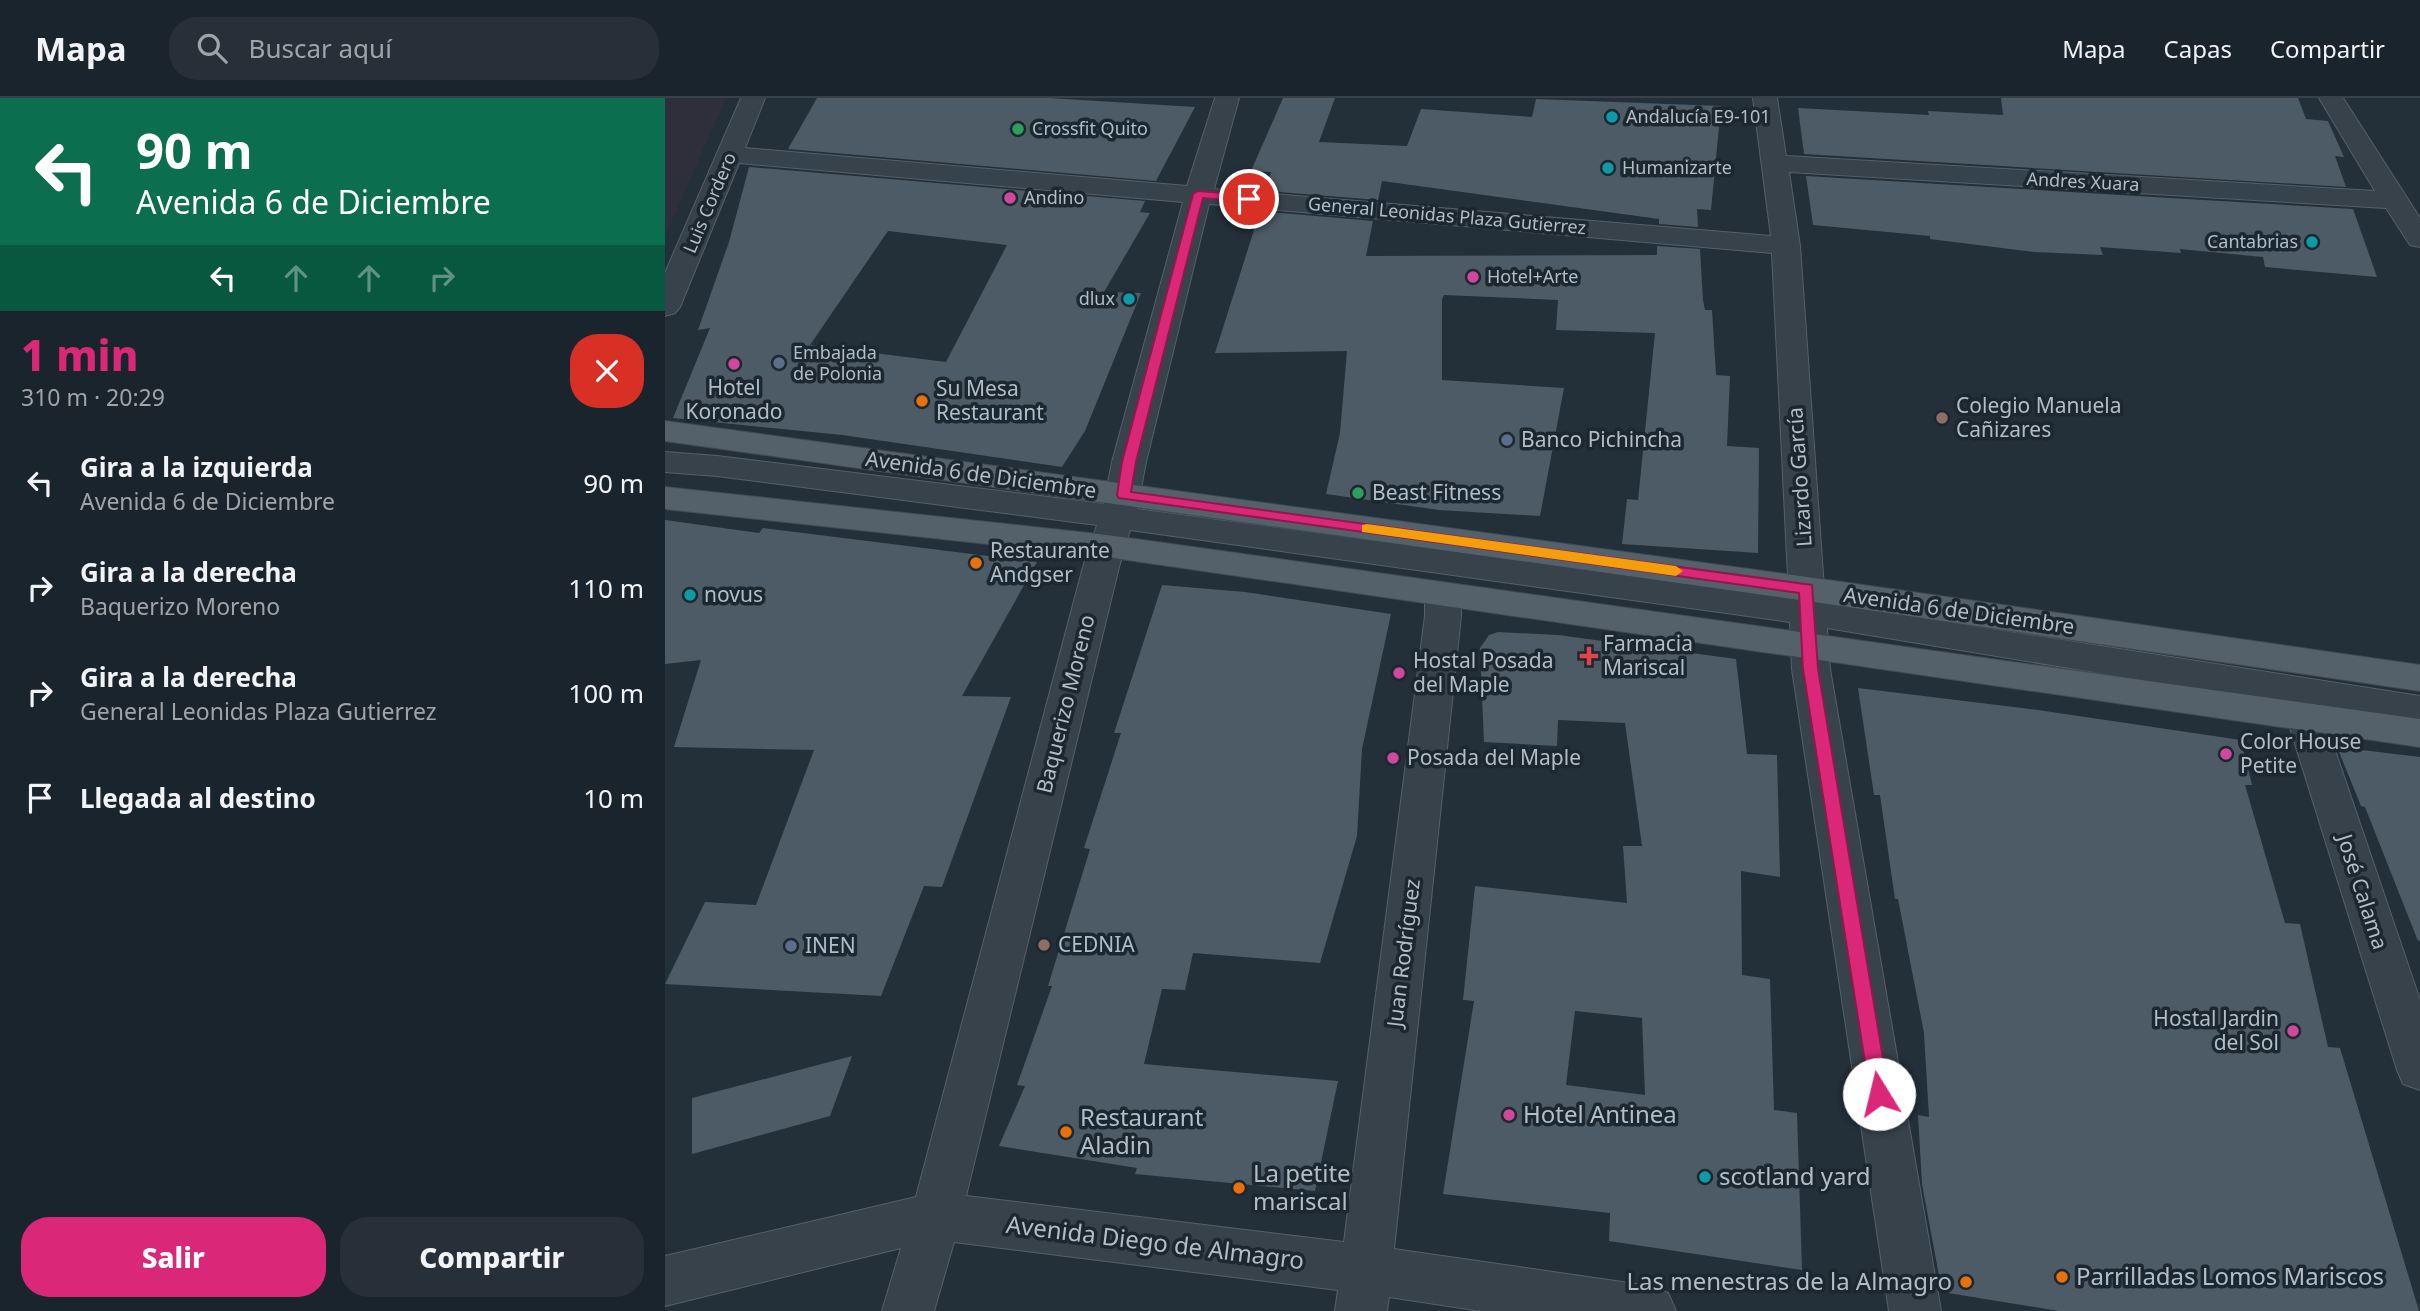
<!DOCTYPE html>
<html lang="es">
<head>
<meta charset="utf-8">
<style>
	body { margin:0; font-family:"Noto Sans",sans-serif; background:#273038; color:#f1f3f6; height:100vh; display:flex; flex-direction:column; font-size:26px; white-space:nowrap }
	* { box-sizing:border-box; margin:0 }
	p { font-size:23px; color:#9fa4a9 }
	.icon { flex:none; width:38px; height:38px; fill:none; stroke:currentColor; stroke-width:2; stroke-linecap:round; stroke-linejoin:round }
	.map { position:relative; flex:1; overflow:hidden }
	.side { display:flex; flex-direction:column; background:#1a242c; width:665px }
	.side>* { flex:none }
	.banner { background:#0b6e4f; color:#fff; overflow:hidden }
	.pin { position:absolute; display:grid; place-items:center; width:60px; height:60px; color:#fff; margin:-30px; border:4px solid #fff; border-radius:50%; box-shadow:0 2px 7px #0007 }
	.me { position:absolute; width:77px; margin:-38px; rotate:351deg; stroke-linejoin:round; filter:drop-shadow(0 0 5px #0008) }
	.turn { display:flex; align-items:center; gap:24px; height:147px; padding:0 21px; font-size:32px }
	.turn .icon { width:91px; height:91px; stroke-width:2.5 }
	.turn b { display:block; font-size:49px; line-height:60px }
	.lanes { display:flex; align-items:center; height:66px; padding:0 21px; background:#0003; justify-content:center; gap:35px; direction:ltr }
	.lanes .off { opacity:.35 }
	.round { display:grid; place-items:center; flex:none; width:74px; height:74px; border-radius:28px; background:#273038 }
	.headline { display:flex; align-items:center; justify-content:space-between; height:119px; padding:0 21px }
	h1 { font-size:42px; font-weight:800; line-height:52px; color:#db2777 }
	.button { display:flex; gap:14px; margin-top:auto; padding:14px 21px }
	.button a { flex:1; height:80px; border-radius:28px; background:#db2777; color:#fff; font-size:28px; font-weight:800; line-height:80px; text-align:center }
	.button a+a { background:#273038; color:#f1f3f6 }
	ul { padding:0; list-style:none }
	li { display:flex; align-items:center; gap:21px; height:105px; padding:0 21px }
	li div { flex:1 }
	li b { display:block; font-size:26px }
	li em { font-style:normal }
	header { display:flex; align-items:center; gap:42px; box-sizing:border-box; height:98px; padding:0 35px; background:#1a242c; border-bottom:2px solid #384148 }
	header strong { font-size:33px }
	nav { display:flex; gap:38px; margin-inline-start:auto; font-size:24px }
	.search { width:490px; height:63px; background:#273038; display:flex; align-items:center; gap:18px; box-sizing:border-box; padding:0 24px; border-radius:28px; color:#9fa4a9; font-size:26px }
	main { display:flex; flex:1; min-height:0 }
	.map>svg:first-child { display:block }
	.medical { fill:#2e2f3b }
	.building { fill:#4c5b65; fill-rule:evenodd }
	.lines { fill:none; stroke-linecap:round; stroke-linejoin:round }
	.minor-casing { stroke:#556068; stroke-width:2 }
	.major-casing { stroke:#404b53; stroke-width:2 }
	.minor { fill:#37424a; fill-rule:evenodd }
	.major { fill:#55616a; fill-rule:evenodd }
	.route { fill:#db2777; stroke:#8e194d; stroke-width:2 }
	.slow { fill:#f59e0b }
	.culture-dot { fill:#0f9aa8; stroke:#1c272f; stroke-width:2.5 }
	.leisure-dot { fill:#2e9e5b; stroke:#1c272f; stroke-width:2.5 }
	.hotel-dot { fill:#d1479c; stroke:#1c272f; stroke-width:2.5 }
	.service-dot { fill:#5c6f8a; stroke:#1c272f; stroke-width:2.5 }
	.food-dot { fill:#e8710a; stroke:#1c272f; stroke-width:2.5 }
	.education-dot { fill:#8d6e63; stroke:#1c272f; stroke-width:2.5 }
	.health-dot { fill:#e0444e; stroke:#1c272f; stroke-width:2.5 }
	.labels { text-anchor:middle; stroke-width:7; stroke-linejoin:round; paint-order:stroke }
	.far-poi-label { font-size:18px; fill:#b2bdc6; stroke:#1c272f; text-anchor:start }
	.far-street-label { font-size:18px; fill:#b2bdc6; stroke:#1c272f }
	.poi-label { font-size:21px; fill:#b2bdc6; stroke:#1c272f; text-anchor:start }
	.street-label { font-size:21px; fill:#b2bdc6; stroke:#1c272f }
	.near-poi-label { font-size:24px; fill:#b2bdc6; stroke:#1c272f; text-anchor:start }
	.near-street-label { font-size:24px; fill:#b2bdc6; stroke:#1c272f }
</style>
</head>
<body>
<header>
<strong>Mapa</strong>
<div class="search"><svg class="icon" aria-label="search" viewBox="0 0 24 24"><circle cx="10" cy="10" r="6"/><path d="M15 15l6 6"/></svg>Buscar aquí</div>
<nav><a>Mapa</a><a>Capas</a><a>Compartir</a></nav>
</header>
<main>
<section class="side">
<div class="banner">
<div class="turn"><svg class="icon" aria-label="left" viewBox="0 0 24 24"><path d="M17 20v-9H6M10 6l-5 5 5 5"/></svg><div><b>90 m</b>Avenida 6 de Diciembre</div></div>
<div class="lanes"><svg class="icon" aria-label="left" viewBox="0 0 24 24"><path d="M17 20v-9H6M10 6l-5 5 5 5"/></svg><svg class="icon off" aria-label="ahead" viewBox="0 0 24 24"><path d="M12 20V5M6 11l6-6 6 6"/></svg><svg class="icon off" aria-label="ahead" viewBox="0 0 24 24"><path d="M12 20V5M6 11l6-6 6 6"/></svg><svg class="icon off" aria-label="right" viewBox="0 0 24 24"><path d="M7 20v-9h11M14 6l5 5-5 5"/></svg></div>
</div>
<div class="headline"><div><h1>1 min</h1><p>310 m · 20:29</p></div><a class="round" style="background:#d93025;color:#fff"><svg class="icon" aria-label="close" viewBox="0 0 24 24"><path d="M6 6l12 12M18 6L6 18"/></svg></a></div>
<ul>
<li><svg class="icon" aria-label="left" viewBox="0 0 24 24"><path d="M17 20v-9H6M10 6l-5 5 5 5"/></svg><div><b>Gira a la izquierda</b><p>Avenida 6 de Diciembre</p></div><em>90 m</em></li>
<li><svg class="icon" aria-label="right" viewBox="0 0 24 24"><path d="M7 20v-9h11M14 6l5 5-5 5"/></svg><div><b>Gira a la derecha</b><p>Baquerizo Moreno</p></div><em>110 m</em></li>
<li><svg class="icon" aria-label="right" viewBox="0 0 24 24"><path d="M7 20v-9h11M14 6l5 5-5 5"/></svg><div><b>Gira a la derecha</b><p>General Leonidas Plaza Gutierrez</p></div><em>100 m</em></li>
<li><svg class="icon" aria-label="arrive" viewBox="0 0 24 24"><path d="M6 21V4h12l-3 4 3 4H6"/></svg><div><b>Llegada al destino</b></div><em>10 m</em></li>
</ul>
<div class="button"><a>Salir</a><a>Compartir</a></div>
</section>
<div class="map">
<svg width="1755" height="1213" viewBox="0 0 1755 1213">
	<rect width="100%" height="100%" fill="#23303a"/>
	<!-- medical -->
	<polygon class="medical" points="0,0 61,0 0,138"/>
	<!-- building -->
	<g class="building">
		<polygon points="152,0 384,0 530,9 491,83 123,51"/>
		<polygon points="618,0 670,0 654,44 742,48 756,11 867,19 871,1 1056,8 1046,112 1032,111 1033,129 994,126 994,121 717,83 713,102 601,93 606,74 586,73"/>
		<polygon points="1336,0 1633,0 1641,21 1663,23 1679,59 1670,58 1681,89 1139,56 1133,10 1264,17 1263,13 1338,17"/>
		<path d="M84,69l396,34 -5,11 10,1 -46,79 37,1 -56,138 -23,36 -220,-32 -169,-17 37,-90 -12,2 31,-88zM223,133l119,14 -61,117 -136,-17z"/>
		<polygon points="1141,78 1688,111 1712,179 1600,169 1598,159 1515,151 1516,155 1435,149 1438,157 1369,154 1265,141 1265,138 1148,127"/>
		<polygon points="595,113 708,123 701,158 992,157 992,148 1035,151 1038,202 1040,212 1047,212 1051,277 1065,278 1062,348 1094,350 1093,455 957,446 962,401 973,402 990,235 891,232 893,202 779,197 777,201 777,282 899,290 875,418 774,412 661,396 675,335 682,253 550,255"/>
		<polygon points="0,422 94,435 98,430 372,464 297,598 346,599 277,789 259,788 216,898 0,886 40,804 91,807 149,652 9,649 36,562 0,566"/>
		<polygon points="497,487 580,494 726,516 697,651 692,738 655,865 528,855 520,892 497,891 479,966 673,983 650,1093 470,1076 472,1070 334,1048 360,988 352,987 387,888 383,888 425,751 419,750 456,635 449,635"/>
		<path d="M833,534l60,3 178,24 11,95 30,1 3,122 -39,-6 1,104 28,4 4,131 23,3 5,157 -193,-29 1,-28 -167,-19 31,-193 -11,-1 12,-114 152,17 -4,-57h19l-17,-123 -67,-3 -1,26 -73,-4 -4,-94 9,-13zM910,913l67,7 3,77 -79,-10z"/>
		<polygon points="1193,590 1373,612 1576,642 1587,687 1580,687 1620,825 1635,826 1663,949 1675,950 1754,1213 1394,1213 1277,1194 1257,1086 1253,1017 1264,1019 1259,935 1233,801 1230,801 1215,697 1209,697"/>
		<polygon points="1672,649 1755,659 1755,842 1753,843 1700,709 1696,708"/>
		<polygon points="187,958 165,1018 27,1056 27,1000"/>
	</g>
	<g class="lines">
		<!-- minor casing -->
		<g class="minor-casing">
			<path id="minor" d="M76,0h24l-20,50 442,38 28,-88h24l-25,91 557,47 -18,-138h24l9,58 589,35 -56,-93h24l77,120v29l-10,-2 -24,-37 -597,-36 11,74 25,357 595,93v28l-99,-15 99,291v90l-17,-6 -6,-14 -111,-355 7,-10 -466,-77 3,41 111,642h-52l-97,-642 -2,-47 -660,-92 -11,37 -153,629 378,46 81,-626v-21l5,-9 13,-3 13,3 5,9v21l-67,633 256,37 18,7 8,18h-195l-92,-14 -2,14h-52l3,-21 -384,-48 -20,69h-52l19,-63 -236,58v-50l251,-59 167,-630 14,-42 -380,-49 -52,-4v-20l52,4 387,48 8,-42 71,-260 -444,-39 -59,144 -5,6 -10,3v-43zM544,106l563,49 17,344 -652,-88 9,-47z"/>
		</g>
		<!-- major casing -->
		<g class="major-casing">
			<g id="major">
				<polygon points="0,323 1142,479 1755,567 1755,593 1142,503 0,343"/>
				<polygon points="0,389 442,437 1755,621 1755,649 442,459 0,411"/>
			</g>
		</g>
		<!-- minor -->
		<use href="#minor" class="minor"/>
		<!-- major -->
		<use href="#major" class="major"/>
	</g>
	<!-- route -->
	<polygon class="route" points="533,93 584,97 590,101 584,104 538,100 471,364 466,394 1147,487 1153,571 1224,996 1221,1002 1214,1005 1208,1002 1205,996 1138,571 1134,495 454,400 452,397 457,364 528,96"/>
	<!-- slow -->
	<polygon class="slow" points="702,426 1011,468 1018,473 1011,478 697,434 697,427"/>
	<!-- markers -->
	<g class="culture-dot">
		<circle cx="947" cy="19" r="7"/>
		<circle cx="943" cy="70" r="7"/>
		<circle cx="1647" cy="144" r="7"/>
		<circle cx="464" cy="201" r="7"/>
		<circle cx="25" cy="497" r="7"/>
		<circle cx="1040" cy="1079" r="7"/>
	</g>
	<g class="leisure-dot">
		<circle cx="353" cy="31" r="7"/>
		<circle cx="693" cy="395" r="7"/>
	</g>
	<g class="hotel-dot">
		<circle cx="345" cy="100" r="7"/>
		<circle cx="808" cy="179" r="7"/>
		<circle cx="69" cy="266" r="7"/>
		<circle cx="734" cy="575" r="7"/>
		<circle cx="1561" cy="656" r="7"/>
		<circle cx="728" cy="660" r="7"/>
		<circle cx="1628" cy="933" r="7"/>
		<circle cx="844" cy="1017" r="7"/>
	</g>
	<g class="service-dot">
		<circle cx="114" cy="265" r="7"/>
		<circle cx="842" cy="342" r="7"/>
		<circle cx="126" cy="848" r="7"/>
	</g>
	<g class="food-dot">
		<circle cx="257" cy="303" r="7"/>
		<circle cx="311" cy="465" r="7"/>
		<circle cx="401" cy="1034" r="7"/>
		<circle cx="574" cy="1090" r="7"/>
		<circle cx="1397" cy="1179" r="7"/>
		<circle cx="1301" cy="1184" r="7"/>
	</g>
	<g class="education-dot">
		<circle cx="1277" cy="320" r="7"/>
		<circle cx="379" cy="847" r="7"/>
	</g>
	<path class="health-dot" d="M920.5 547.5h7v7h7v7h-7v7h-7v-7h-7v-7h7z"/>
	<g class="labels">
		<!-- far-poi labels -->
		<g class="far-poi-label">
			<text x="961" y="25">Andalucía E9-101</text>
			<text x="367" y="37">Crossfit Quito</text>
			<text x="957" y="76">Humanizarte</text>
			<text x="359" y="106">Andino</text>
			<text x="1633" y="150" text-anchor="end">Cantabrias</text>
			<text x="822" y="185">Hotel+Arte</text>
			<text x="450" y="207" text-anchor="end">dlux</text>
			<text x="128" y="261">Embajada<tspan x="128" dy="21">de Polonia</tspan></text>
		</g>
		<!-- far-street labels -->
		<g class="far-street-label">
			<text transform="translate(1418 84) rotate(3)" y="6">Andres Xuara</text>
			<text transform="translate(45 105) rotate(-67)" y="6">Luis Cordero</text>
			<text transform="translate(782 118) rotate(5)" y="6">General Leonidas Plaza Gutierrez</text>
		</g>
		<!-- poi labels -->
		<g class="poi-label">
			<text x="69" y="297" text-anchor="middle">Hotel<tspan x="69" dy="24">Koronado</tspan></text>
			<text x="271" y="298">Su Mesa<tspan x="271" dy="24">Restaurant</tspan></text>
			<text x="1291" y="315">Colegio Manuela<tspan x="1291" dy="24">Cañizares</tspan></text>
			<text x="856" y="349">Banco Pichincha</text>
			<text x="707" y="402">Beast Fitness</text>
			<text x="325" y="460">Restaurante<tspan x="325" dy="24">Andgser</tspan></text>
			<text x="39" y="504">novus</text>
			<text x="938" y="553">Farmacia<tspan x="938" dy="24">Mariscal</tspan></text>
			<text x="748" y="570">Hostal Posada<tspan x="748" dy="24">del Maple</tspan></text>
			<text x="1575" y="651">Color House<tspan x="1575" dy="24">Petite</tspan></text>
			<text x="742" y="667">Posada del Maple</text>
			<text x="393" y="854">CEDNIA</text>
			<text x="140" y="855">INEN</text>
			<text x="1614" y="928" text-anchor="end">Hostal Jardin<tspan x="1614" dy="24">del Sol</tspan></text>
		</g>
		<!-- street labels -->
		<g class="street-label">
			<text transform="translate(316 377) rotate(8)" y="7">Avenida 6 de Diciembre</text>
			<text transform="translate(1135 379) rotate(-94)" y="7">Lizardo García</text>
			<text transform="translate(1294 513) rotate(8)" y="7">Avenida 6 de Diciembre</text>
			<text transform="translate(401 606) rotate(-76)" y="7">Baquerizo Moreno</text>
			<text transform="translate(1697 794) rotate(72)" y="7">José Calama</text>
			<text transform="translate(739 855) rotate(-83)" y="7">Juan Rodríguez</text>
		</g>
		<!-- near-poi labels -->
		<g class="near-poi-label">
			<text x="858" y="1025">Hotel Antinea</text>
			<text x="415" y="1028">Restaurant<tspan x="415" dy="28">Aladin</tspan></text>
			<text x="588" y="1084">La petite<tspan x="588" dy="28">mariscal</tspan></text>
			<text x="1054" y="1087">scotland yard</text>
			<text x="1411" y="1187">Parrilladas Lomos Mariscos</text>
			<text x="1287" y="1192" text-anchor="end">Las menestras de la Almagro</text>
		</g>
		<!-- near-street labels -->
		<g class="near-street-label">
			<text transform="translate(490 1145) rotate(7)" y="8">Avenida Diego de Almagro</text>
		</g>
	</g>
</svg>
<div class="pin" style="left:584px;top:101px;background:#d93025"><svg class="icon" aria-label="arrive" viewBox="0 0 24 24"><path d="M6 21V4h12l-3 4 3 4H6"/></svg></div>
<svg class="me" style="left:1214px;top:996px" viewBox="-20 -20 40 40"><circle r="19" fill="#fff"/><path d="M0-13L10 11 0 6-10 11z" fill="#db2777"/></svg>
</div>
</main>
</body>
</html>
